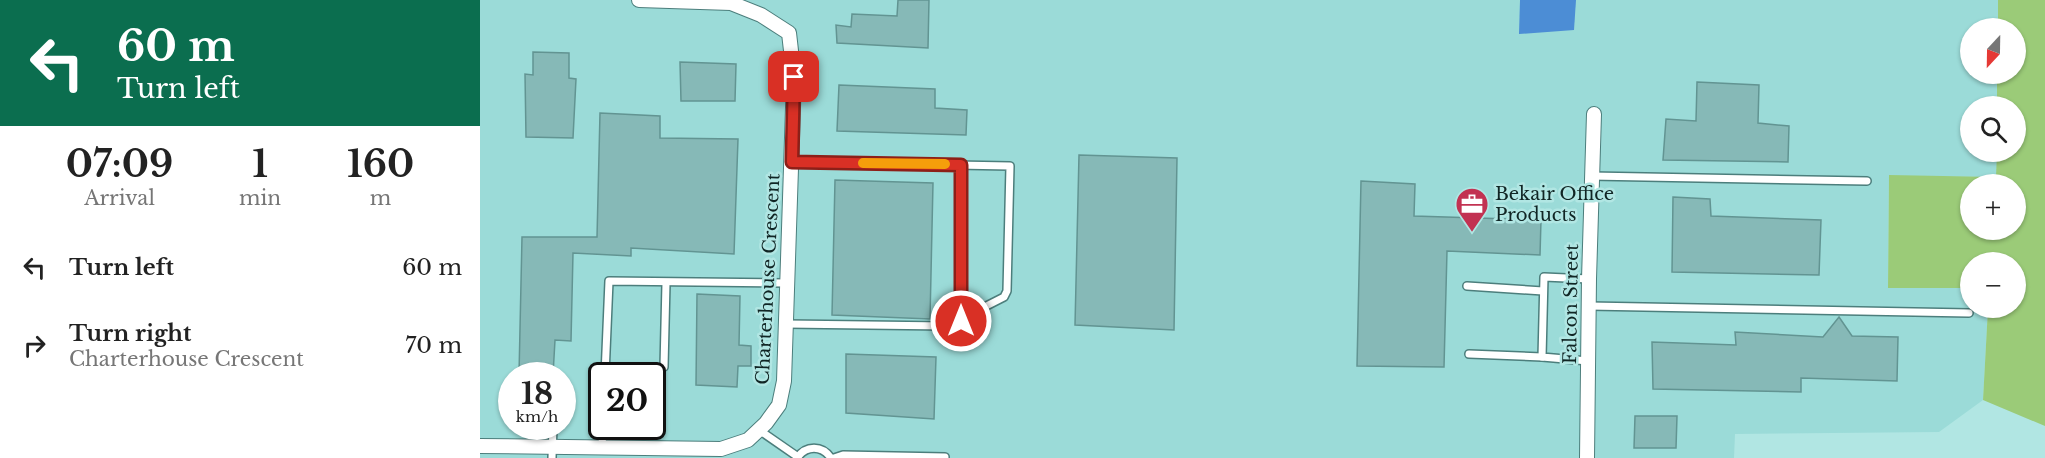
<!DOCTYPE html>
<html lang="en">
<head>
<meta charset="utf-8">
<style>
	body { margin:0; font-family:"Libre Baskerville",serif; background:#f6f6f6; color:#222; height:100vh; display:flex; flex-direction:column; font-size:22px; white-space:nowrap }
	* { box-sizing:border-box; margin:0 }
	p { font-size:20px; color:#767676 }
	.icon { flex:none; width:33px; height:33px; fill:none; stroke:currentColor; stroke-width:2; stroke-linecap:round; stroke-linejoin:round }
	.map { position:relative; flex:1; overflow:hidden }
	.details { display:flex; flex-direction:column; background:#fff; width:480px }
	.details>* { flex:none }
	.hud { background:#0b6e4f; color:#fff; overflow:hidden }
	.needle { width:39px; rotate:202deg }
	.controls { position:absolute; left:1480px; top:18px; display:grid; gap:12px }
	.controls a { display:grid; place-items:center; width:66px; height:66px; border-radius:50%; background:#fff; box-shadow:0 2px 4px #0004; font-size:30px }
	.speed { position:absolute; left:18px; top:362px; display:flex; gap:12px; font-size:30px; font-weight:700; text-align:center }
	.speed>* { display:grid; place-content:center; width:78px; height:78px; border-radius:50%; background:#fff; box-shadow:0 2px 4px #0004; line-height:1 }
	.speed small { font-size:15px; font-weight:400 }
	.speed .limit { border:3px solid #111; border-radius:9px; background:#fff; color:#111 }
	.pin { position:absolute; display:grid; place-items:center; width:51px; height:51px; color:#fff; margin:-26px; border-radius:12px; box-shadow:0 3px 9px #0006 }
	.me { position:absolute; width:66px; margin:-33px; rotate:0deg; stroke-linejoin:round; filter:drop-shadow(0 0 4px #0008) }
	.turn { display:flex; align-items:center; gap:21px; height:126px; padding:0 18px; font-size:27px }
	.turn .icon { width:78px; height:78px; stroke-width:2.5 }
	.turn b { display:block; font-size:42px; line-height:51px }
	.eta { display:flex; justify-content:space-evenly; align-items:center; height:102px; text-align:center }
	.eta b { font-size:36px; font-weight:800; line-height:42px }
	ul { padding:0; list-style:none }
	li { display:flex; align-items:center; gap:18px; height:78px; padding:0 18px }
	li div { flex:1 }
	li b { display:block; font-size:22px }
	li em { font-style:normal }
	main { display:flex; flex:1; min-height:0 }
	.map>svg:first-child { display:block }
	.built { fill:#9bdbd8; fill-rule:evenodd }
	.green { fill:#9bcb78; fill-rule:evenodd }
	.water { fill:#4c8dd5 }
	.building { fill:#86b9b7; stroke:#629492; stroke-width:1.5 }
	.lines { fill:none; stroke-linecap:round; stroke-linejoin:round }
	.lane-casing { stroke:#4c7e7c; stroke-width:10 }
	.street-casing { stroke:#4c7e7c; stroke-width:16 }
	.lane { stroke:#fff; stroke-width:7 }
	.street { stroke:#fff; stroke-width:14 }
	.route-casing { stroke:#8d1f18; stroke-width:15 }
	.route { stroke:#d93025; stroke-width:10 }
	.slow { stroke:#f59e0b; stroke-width:10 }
	.labels { text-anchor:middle; stroke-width:5; stroke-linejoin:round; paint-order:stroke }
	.poi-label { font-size:18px; fill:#102524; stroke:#b1e6e3; text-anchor:start }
	.street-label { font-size:18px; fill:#102524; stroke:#b1e6e3 }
</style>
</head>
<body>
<main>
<section class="details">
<div class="hud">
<div class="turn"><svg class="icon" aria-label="left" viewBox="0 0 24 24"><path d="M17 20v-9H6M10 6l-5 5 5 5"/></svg><div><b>60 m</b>Turn left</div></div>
</div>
<div class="eta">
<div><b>07:09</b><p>Arrival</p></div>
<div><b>1</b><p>min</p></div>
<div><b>160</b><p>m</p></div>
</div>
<ul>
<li><svg class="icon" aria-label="left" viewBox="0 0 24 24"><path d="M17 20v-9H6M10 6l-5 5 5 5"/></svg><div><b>Turn left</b></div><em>60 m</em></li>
<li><svg class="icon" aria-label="right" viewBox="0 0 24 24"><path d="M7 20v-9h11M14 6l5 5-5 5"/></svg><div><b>Turn right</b><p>Charterhouse Crescent</p></div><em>70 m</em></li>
</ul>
</section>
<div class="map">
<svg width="1565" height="458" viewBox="0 0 1565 458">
	<rect width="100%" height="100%" fill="#b1e6e3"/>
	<!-- built -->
	<path class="built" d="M0,0h1519l-1,28h-27v46h27v32h-27v46h26v25l-108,-1 -1,111 83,1v20h17l-5,92 -44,32 -204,2 -1,24h-1254zM32,375h50v51h-50zM122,375h50v51h-50z"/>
	<!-- green -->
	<path class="green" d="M1518,0h47v426l-62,-26 5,-92h28v-46h-45v26h-83l1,-113 107,2 1,-25h19v-46h-19v-32h19v-46h-18zM1491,184h45v46h-45z"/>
	<!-- water -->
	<polygon class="water" points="1040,0 1096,0 1094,30 1039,34"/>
	<!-- building -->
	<g class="building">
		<polygon points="418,0 449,0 448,48 357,43 356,25 371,27 372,14 417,16"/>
		<polygon points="53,52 89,53 89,78 96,79 93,138 46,137 45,74 53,75"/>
		<polygon points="200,62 256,64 255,101 201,101"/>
		<polygon points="1217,82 1279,85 1278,123 1309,126 1308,162 1183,160 1186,119 1216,121"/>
		<polygon points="359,85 455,89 455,108 487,110 486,135 357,131"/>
		<polygon points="120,113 180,116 180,138 258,139 254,254 151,248 151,256 93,253 91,341 75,340 73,375 39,375 42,237 117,237"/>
		<polygon points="599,155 697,158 694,330 595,325"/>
		<polygon points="355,180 453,183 450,319 352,315"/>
		<polygon points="881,181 935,184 934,216 1061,220 1060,255 967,251 964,367 877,366"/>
		<polygon points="1193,197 1230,199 1231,216 1341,220 1339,275 1192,272"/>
		<polygon points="217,294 260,296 259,345 271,346 271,366 258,366 257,387 216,385"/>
		<polygon points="1359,317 1372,336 1418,337 1417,381 1321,378 1321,392 1173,389 1172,342 1256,345 1255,332 1343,337"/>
		<polygon points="366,354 456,357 454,419 366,413"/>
		<polygon points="1155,416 1197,416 1196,448 1154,448"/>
	</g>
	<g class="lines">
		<!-- lane casing -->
		<g class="lane-casing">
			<g id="lane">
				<polyline points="1111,176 1387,181"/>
				<polyline points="987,286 1063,291"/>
				<polyline points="1109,306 1489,313"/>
				<polyline points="481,321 481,165"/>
				<polyline points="306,324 467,326 524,297 527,291 530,166 312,162"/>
				<polyline points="989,354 1062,357"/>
				<polyline points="1108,361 1062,357 1064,277 1109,279"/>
				<polyline points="184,367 186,283"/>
				<polyline points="125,375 129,281 307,283"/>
				<polyline points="279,430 318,457"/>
				<polyline points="122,447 123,426"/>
				<polyline points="72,458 73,426"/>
				<path d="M317,458c9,-13 25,-13 34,0"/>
				<polyline points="354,458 363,455 465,457"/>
			</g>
		</g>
		<!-- street casing -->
		<g class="street-casing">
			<g id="street">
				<polyline points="0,446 241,449 268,440 286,423 299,405 304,381 314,77 309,33 281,15 251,3 159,0"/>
				<polyline points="1107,458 1109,279 1114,114"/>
			</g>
		</g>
		<!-- lane -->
		<use href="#lane" class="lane"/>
		<!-- street -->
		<use href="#street" class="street"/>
	</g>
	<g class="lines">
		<!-- route casing -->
		<g class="route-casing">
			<polyline id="route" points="314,77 312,162 481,165 481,321"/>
		</g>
		<!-- route -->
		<use href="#route" class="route"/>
		<!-- slow -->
		<polyline class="slow" points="383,163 465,164"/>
	</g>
	<!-- icons -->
	<defs>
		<g id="office-pin" transform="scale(1.725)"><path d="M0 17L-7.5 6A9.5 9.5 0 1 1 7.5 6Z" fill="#c23252" stroke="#b1e6e3"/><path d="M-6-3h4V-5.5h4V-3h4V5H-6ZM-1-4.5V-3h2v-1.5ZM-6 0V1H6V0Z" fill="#fff"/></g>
	</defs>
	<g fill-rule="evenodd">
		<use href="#office-pin" x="992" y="204"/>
	</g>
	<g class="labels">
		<!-- poi labels -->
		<g class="poi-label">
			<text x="1015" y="200">Bekair Office<tspan x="1015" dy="21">Products</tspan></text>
		</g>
		<!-- street labels -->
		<g class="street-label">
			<text transform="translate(288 279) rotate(-87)" y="6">Charterhouse Crescent</text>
			<text transform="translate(1091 304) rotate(-89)" y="6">Falcon Street</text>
		</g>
	</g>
</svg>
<div class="controls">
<a><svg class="needle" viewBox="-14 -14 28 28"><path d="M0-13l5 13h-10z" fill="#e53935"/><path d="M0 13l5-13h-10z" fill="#767676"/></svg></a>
<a><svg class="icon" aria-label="search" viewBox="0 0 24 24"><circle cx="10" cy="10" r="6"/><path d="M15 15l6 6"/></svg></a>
<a>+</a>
<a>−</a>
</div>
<div class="speed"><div>18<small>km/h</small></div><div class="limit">20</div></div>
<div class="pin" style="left:314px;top:77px;background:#d93025"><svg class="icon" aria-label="arrive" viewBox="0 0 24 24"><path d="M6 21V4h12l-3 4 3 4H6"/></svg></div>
<svg class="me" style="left:481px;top:321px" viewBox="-20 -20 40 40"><circle r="17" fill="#d93025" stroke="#fff" stroke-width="3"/><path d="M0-11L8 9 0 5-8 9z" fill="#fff"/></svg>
</div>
</main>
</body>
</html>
